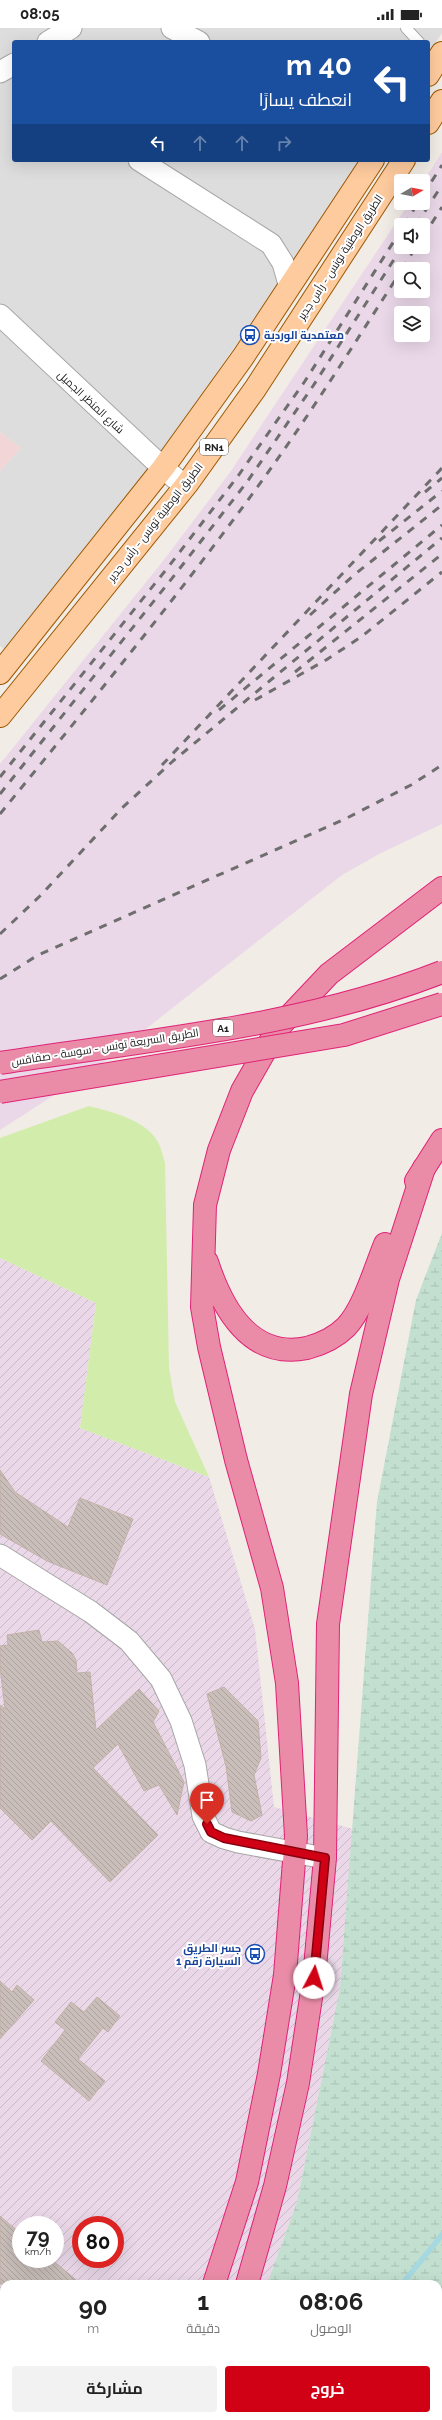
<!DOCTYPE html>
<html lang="ar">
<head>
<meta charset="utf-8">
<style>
	body { margin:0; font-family:Raleway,Cairo,sans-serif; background:#f2f2f2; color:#222; direction:rtl; height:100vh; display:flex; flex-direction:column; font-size:15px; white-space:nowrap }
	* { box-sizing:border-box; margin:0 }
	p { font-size:13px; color:#767676 }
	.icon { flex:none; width:22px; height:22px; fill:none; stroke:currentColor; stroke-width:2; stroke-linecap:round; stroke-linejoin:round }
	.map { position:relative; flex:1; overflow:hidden; direction:ltr }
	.details { position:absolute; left:0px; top:2252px; width:442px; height:140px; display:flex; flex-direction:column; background:#fff; border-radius:12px 12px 0 0; box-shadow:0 4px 16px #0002; direction:rtl }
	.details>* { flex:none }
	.guide { position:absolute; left:12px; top:12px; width:418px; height:122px; border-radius:4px; box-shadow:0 4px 16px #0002; direction:rtl; background:#1a4fa0; color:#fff; overflow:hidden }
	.needle { width:26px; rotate:80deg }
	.buttons { position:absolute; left:394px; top:146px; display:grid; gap:8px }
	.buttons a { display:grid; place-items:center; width:36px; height:36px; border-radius:4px; background:#fff; box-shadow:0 4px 16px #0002; font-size:20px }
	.speed { position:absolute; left:12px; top:2188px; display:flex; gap:8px; font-size:20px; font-weight:700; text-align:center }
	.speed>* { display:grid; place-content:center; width:52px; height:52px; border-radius:50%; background:#fff; box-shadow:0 4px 16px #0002; line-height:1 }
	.speed small { font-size:10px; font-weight:400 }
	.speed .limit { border:6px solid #d22; background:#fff; color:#111 }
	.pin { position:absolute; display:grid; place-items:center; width:34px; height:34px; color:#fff; margin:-41px -17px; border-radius:50% 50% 50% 0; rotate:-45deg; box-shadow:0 0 4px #0007 }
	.pin .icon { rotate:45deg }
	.me { position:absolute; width:44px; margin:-22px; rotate:5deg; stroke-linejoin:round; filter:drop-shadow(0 0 3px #0008) }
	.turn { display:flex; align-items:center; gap:14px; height:84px; padding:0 12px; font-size:18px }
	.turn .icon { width:52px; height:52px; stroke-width:2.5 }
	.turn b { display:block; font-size:28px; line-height:34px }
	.lanes { display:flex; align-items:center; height:38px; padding:0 12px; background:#0003; justify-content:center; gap:20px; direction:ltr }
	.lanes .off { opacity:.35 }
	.eta { display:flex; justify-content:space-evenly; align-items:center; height:68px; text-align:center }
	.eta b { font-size:24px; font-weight:700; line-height:28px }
	.button { display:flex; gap:8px; margin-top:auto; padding:8px 12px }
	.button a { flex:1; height:46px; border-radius:4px; background:#d00015; color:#fff; font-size:16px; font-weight:700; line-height:46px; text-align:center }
	.button a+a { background:#f2f2f2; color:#222 }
	.status { display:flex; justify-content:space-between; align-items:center; height:28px; padding:0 20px; background:#fff; direction:ltr }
	.status svg { height:11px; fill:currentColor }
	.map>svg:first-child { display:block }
	.residential { fill:#dedddd }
	.commercial { fill:#f2d5d7 }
	.industrial { fill:url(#industrial-furrows); fill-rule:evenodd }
	.railway { fill:#ead8e8; fill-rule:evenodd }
	.grass { fill:#d2ecab }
	.wetland { fill:url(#wetland-marsh) }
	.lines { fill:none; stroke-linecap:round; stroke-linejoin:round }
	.stream { stroke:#a6d8df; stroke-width:5.5 }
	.building { fill:url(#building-back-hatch); stroke:#c3b1a8 }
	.lane-casing { stroke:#a7a7a7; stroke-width:12 }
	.street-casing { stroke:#a7a7a7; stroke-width:23 }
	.primary-casing { stroke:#9c5800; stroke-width:24 }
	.highway-casing { stroke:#e02276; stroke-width:24 }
	.lane { stroke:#fff; stroke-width:10 }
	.street { stroke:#fff; stroke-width:21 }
	.primary { stroke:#fecb9e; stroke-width:22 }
	.highway { stroke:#ea8ca7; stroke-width:22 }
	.rail { stroke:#6e6e6e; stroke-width:3; stroke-dasharray:8 8; stroke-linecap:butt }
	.highway-bridge-casing { stroke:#e02276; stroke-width:24; stroke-linecap:butt }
	.highway-bridge { stroke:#ea8ca7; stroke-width:22 }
	.route-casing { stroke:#87000e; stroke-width:10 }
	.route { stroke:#d00015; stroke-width:7 }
	.labels { text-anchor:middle; stroke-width:4; stroke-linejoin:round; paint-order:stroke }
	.shield { fill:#fff; stroke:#636363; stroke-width:1 }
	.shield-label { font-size:10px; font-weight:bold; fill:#202020 }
	.street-label { font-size:11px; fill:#202020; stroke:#fff }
	.transit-label { font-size:11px; font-weight:bold; fill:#164399; stroke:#fff; text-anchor:start }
</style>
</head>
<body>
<div class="status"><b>08:05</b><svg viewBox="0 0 49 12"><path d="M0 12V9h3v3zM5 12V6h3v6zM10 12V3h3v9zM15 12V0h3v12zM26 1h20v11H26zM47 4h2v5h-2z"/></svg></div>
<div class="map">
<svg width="442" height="2392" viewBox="0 0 442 2392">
	<defs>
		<pattern id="industrial-furrows" width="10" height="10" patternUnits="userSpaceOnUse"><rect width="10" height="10" fill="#ead8e8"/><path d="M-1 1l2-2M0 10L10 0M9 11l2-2" fill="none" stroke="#c8b9c7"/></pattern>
		<pattern id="wetland-marsh" width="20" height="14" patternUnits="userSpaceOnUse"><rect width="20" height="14" fill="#c3dfcf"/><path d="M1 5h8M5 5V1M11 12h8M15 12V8" fill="none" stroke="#a7bfb1"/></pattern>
		<pattern id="building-back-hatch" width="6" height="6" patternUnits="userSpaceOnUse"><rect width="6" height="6" fill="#c9beb9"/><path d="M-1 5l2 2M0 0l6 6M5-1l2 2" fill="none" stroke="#aca39f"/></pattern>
	</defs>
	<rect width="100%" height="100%" fill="#f1ece6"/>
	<!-- residential -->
	<polygon class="residential" points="0,0 442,0 442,5 428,27 428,14 14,14 14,132 360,132 308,213 174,406 8,624 0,618 0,443 21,420 0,404"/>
	<!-- commercial -->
	<polygon class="commercial" points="0,404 21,420 0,443"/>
	<!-- industrial -->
	<path class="industrial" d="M0,1230l96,45 -16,125 129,49 46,152 19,178 79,22 -13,159 -43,214 -30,82h-263v132h215l-2,4h-217zM21,2197h34v34h-34zM81,2197h34v34h-34z"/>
	<!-- railway -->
	<path class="railway" d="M442,124v672l-61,29 -39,22 -246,193 -96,62v-366l163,-203 68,-90 178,-268h14v-21zM401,197h22v22h-22zM401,241h22v22h-22zM401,285h22v22h-22z"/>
	<!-- grass -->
	<path class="grass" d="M89,1078c23,6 57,14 69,36 3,6 5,14 7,21l4,205 6,34 34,75 -129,-49 16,-125 -96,-45v-120z"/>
	<!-- wetland -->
	<polygon class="wetland" points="442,1205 442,2392 217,2392 219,2388 438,2388 438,2256 267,2256 297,2174 340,1960 377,1474 416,1272"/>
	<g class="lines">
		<!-- stream -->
		<g class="stream">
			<polyline points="402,2256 442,2207"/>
			<polyline points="301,2392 304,2388"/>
		</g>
	</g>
	<!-- building -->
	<g class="building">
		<polygon points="0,1442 15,1464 68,1499 80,1470 133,1491 107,1557 47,1533 0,1506"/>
		<polygon points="39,1602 42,1614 58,1613 72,1625 76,1632 77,1645 90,1644 96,1702 139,1661 159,1683 153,1694 184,1754 177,1787 159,1757 144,1763 118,1716 93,1740 158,1807 110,1854 51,1793 32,1812 0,1780 0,1677 5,1681 0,1639 0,1618 8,1617 7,1607"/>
		<polygon points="224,1659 258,1693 261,1730 254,1747 262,1787 251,1793 232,1784 226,1738 207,1666"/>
		<polygon points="0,1953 12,1964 17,1957 34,1972 0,2011"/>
		<polygon points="97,1969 120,1988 108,2004 103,2000 78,2031 105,2053 89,2073 41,2033 65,2002 55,1994 71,1974 84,1984"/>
		<polygon points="0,2188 21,2206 21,2231 51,2231 81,2256 0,2256"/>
	</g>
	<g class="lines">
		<!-- lane casing -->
		<g class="lane-casing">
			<g id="lane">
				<polyline points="406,0 419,14"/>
				<polyline points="0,2365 4,2361"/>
			</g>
		</g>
		<!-- street casing -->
		<g class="street-casing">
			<g id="street">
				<polyline points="172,0 199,14"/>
				<polyline points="48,14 71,0"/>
				<polyline points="0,44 14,36"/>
				<polyline points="139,132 271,216 283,235 289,256"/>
				<polyline points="0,287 163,440 185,458"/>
				<polyline points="0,1527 91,1584 129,1613 161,1651 181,1693 195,1737 203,1788 211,1804 224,1810 238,1814 325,1830"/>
			</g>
		</g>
		<!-- primary casing -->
		<g class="primary-casing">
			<g id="primary">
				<polyline points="428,47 442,25"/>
				<polyline points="428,95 442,73"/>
				<polyline points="0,645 163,440 243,329 373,132"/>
				<polyline points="0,688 187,456 255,361 404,132"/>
			</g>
		</g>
		<!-- highway casing -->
		<g class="highway-casing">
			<g id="highway">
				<polyline points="416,1153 442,1112"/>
				<path d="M207,1234c15,46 43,98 100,86 15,-4 28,-10 39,-21 18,-19 29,-59 39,-83"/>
				<polyline points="214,2256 247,2154 269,2046 285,1947 296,1808 287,1655 272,1560 236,1432 209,1319 202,1279 205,1177 219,1122 242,1063 278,1000 329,946 442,860"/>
				<polyline points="247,2256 275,2158 298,2055 314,1950 325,1830 328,1596 361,1366 388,1251 424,1140"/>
				<polyline points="158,2392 160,2388"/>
				<polyline points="194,2392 196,2388"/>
			</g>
		</g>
		<!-- lane -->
		<use href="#lane" class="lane"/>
		<!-- street -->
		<use href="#street" class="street"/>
		<!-- primary -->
		<use href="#primary" class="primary"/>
		<!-- highway -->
		<use href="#highway" class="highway"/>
		<!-- rail -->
		<g class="rail">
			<polyline points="423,167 442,137"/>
			<polyline points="404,197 418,175"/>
			<polyline points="416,197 442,157"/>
			<polyline points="423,209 442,179"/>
			<polyline points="402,241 416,219"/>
			<polyline points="425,464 442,450"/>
			<polyline points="379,513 442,463"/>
			<polyline points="310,587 354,547 442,477"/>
			<polyline points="295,644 442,526"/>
			<polyline points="255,672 326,632 361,609 442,544"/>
			<polyline points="219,682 442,497"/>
			<polyline points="162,737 442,440"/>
			<polyline points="0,749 169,538 238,448 305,353 401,202"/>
			<polyline points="0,766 177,544 247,454 313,358 402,219"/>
			<path d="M0,786c87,-107 175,-214 256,-325 52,-71 98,-145 145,-218"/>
			<polyline points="0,906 40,868 122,780 173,733 442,510"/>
			<polyline points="0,951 38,927 345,791 411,757 442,737"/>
		</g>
		<!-- highway-bridge casing -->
		<g class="highway-bridge-casing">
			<g id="highway-bridge">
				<path d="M0,1035c148,-23 302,-36 442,-91"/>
				<polyline points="0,1064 344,1007 442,976"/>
			</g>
		</g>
		<!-- highway-bridge -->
		<use href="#highway-bridge" class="highway-bridge"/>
	</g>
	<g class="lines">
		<!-- route casing -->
		<g class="route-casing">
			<polyline id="route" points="207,1796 211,1804 224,1810 325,1830 314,1950"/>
		</g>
		<!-- route -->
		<use href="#route" class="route"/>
	</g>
	<!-- icons -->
	<defs>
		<g id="bus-ring" transform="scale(1)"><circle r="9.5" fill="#fff" stroke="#1a4fb4" stroke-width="1.5"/><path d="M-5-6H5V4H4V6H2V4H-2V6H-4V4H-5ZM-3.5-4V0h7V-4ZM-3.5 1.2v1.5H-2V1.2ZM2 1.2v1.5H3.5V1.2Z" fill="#1a4fb4"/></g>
	</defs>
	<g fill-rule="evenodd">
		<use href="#bus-ring" x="250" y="307"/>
		<use href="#bus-ring" x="255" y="1926"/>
	</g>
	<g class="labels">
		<!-- shield labels -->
		<g class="shield">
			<rect x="200" y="411" width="28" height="16" rx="3"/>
			<rect x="213" y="992" width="20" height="16" rx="3"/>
		</g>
		<g class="shield-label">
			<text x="214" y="423">RN1</text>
			<text x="223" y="1004">A1</text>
		</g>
		<!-- street labels -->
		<g class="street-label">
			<text transform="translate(340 229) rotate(-57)" y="4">الطريق الوطنية تونس - رأس جدير</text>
			<text transform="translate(91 374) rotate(43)" y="4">شارع المنظر الجميل</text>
			<text transform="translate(155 494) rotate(-52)" y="4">الطريق الوطنية تونس - رأس جدير</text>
			<text transform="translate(105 1019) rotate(-9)" y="4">الطريق السريعة تونس - سوسة - صفاقس</text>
		</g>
		<!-- transit labels -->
		<g class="transit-label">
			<text x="264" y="311">معتمدية الوردية</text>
			<text x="241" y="1924" text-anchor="end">جسر الطريق<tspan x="241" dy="13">السيارة رقم 1</tspan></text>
		</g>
	</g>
</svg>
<div class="buttons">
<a><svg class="needle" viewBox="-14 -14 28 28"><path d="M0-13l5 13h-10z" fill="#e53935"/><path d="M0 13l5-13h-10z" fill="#767676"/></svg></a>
<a><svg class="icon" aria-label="sound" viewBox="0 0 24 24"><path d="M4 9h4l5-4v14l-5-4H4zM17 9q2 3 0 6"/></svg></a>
<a><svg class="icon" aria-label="search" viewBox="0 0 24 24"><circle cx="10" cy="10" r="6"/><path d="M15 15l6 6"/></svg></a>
<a><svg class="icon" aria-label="layers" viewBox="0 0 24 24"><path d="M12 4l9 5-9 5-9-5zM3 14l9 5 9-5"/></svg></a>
</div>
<div class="speed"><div>79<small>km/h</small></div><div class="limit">80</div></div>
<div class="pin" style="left:207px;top:1796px;background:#d93025"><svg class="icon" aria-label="arrive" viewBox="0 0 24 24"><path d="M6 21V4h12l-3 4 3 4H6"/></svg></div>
<svg class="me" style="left:314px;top:1950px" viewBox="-20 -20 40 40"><circle r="19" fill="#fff"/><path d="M0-13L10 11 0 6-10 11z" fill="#d00015"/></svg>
<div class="guide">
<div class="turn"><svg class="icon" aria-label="left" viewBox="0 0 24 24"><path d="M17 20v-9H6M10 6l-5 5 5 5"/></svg><div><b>40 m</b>انعطف يسارًا</div></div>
<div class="lanes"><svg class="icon" aria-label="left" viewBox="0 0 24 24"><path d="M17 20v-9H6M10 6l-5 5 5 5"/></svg><svg class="icon off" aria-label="ahead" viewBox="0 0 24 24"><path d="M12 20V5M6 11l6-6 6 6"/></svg><svg class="icon off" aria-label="ahead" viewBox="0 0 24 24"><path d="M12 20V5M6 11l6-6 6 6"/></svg><svg class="icon off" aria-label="right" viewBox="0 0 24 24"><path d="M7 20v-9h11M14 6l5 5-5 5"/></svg></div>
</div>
<section class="details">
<div class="eta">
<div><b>08:06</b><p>الوصول</p></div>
<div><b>1</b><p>دقيقة</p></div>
<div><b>90</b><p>m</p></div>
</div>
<div class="button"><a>خروج</a><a>مشاركة</a></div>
</section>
</div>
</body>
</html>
